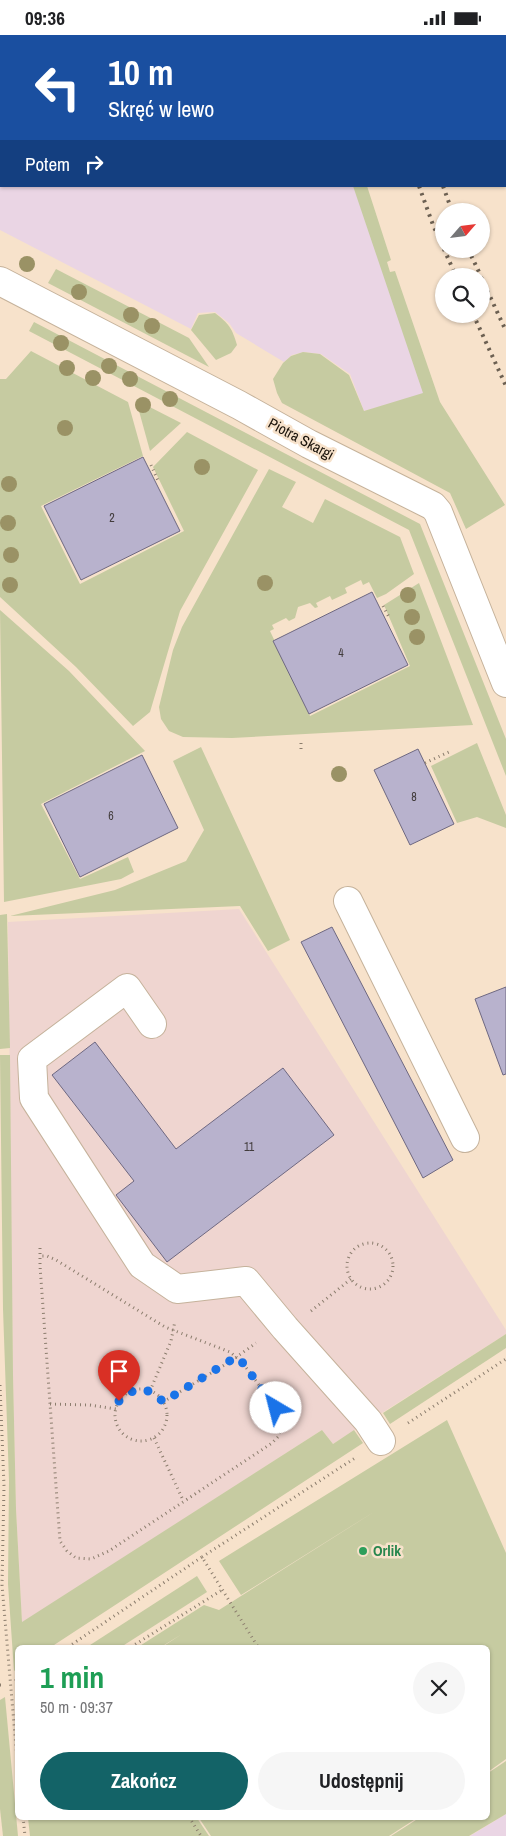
<!DOCTYPE html>
<html lang="pl">
<head>
<meta charset="utf-8">
<style>
	body { margin:0; font-family:"Archivo Narrow",sans-serif; background:#f6f6f6; color:#202124; height:100vh; display:flex; flex-direction:column; font-size:19px; white-space:nowrap }
	* { box-sizing:border-box; margin:0 }
	p { font-size:16px; color:#757577 }
	.icon { flex:none; width:28px; height:28px; fill:none; stroke:currentColor; stroke-width:2; stroke-linecap:round; stroke-linejoin:round }
	.map { position:relative; flex:1; overflow:hidden }
	.sheet { position:absolute; left:15px; top:1610px; width:475px; height:175px; display:flex; flex-direction:column; background:#fff; border-radius:8px; box-shadow:0 1px 4px #0004 }
	.sheet>* { flex:none }
	.banner { position:absolute; left:0px; top:0px; width:506px; height:152px; box-shadow:0 1px 4px #0004; background:#1a4fa0; color:#fff; overflow:hidden }
	.needle { width:32px; rotate:62deg }
	.controls { position:absolute; left:435px; top:168px; display:grid; gap:10px }
	.controls a { display:grid; place-items:center; width:55px; height:55px; border-radius:50%; background:#fff; box-shadow:0 1px 4px #0004; font-size:25px }
	.pin { position:absolute; display:grid; place-items:center; width:42px; height:42px; color:#fff; margin:-51px -21px; border-radius:50% 50% 50% 0; rotate:-45deg; box-shadow:0 0 5px #0007 }
	.pin .icon { rotate:45deg }
	.me { position:absolute; width:55px; margin:-28px; rotate:323deg; stroke-linejoin:round; filter:drop-shadow(0 0 4px #0008) }
	.turn { display:flex; align-items:center; gap:18px; height:105px; padding:0 25px; font-size:22px }
	.turn .icon { width:65px; height:65px; stroke-width:2.5 }
	.turn b { display:block; font-size:35px; line-height:42px }
	.then { display:flex; align-items:center; height:48px; padding:0 25px; background:#0003; gap:10px; font-size:19px }
	.round { display:grid; place-items:center; flex:none; width:52px; height:52px; border-radius:26px; background:#f6f6f6 }
	.head { display:flex; align-items:center; justify-content:space-between; height:85px; padding:0 25px }
	h1 { font-size:30px; font-weight:700; line-height:38px; color:#1e9e55 }
	.primary-button { display:flex; gap:10px; margin-top:auto; padding:10px 25px }
	.primary-button a { flex:1; height:58px; border-radius:30px; background:#136367; color:#fff; font-size:20px; font-weight:700; line-height:58px; text-align:center }
	.primary-button a+a { background:#f6f6f6; color:#202124 }
	.status { display:flex; justify-content:space-between; align-items:center; height:35px; padding:0 25px; background:#fff; direction:ltr }
	.status svg { height:14px; fill:currentColor }
	.map>svg:first-child { display:block }
	.commercial { fill:#ead5e4 }
	.education { fill:#efd5d0 }
	.green { fill:#c6cba1 }
	.building { fill:#b8b2cd; stroke:#6e6881 }
	.lines { fill:none; stroke-linecap:round; stroke-linejoin:round }
	.minor-casing { stroke:#c5b29b; stroke-width:30 }
	.path { stroke:#8b7d6d; stroke-width:3; stroke-dasharray:1 4; stroke-linecap:butt }
	.minor { stroke:#fff; stroke-width:28 }
	.rail { stroke:#6c6052; stroke-width:4; stroke-dasharray:2.5 5; stroke-linecap:butt }
	.tree { fill:#9a9265 }
	.route { stroke:#1a73e8; stroke-width:9; stroke-dasharray:0 16.2 }
	.leisure-dot { fill:#2e9e5b; stroke:#f7e2cb; stroke-width:2 }
	.labels { text-anchor:middle; stroke-width:5; stroke-linejoin:round; paint-order:stroke }
	.number-label { font-size:12px; fill:#423c3c }
	.street-label { font-size:15px; fill:#1b140c; stroke:#f7e2cb }
	.leisure-label { font-size:15px; font-weight:bold; fill:#27864d; stroke:#f7e2cb; text-anchor:start }
</style>
</head>
<body>
<div class="status"><b>09:36</b><svg viewBox="0 0 49 12"><path d="M0 12V9h3v3zM5 12V6h3v6zM10 12V3h3v9zM15 12V0h3v12zM26 1h20v11H26zM47 4h2v5h-2z"/></svg></div>
<div class="map">
<svg width="506" height="1801" viewBox="0 0 506 1801">
	<rect width="100%" height="100%" fill="#f7e2cb"/>
	<!-- commercial -->
	<g class="commercial">
		<polygon points="0,0 302,0 303,1 1,1 1,151 354,151 424,359 364,376 350,339 321,319 304,317 292,320 284,327 236,298 229,288 215,277 198,278 191,294 0,195"/>
		<polygon points="506,1779 506,1801 470,1801"/>
	</g>
	<!-- education -->
	<polygon class="education" points="239,874 506,1295 506,1299 333,1409 322,1395 22,1588 16,1474 13,1340 8,887"/>
	<!-- green -->
	<g class="green">
		<polygon points="353,151 367,151 391,225 387,227 390,237 395,236 440,367 505,470 466,494 450,458 282,368 277,358 273,344 283,328 291,321 303,317 320,319 349,340 364,376 423,358"/>
		<polygon points="56,234 189,303 209,332 48,248"/>
		<path d="M215,278c14,11 17,15 22,32l-6,8 -15,7 -25,-30 8,-15z"/>
		<polygon points="34,287 420,489 506,704 506,741 409,495 29,296"/>
		<polygon points="31,316 128,367 143,421 41,471 80,549 184,496 153,432 187,397 258,435 180,576 150,677 133,691 76,632 0,562 0,344 6,344"/>
		<polygon points="136,365 181,388 150,416"/>
		<polygon points="269,434 296,447 282,472 313,488 325,464 400,502 414,539 386,559 377,563 369,547 363,550 361,545 345,553 347,558 332,565 330,561 316,568 318,572 315,573 310,568 298,572 295,583 289,586 286,583 272,590 274,594 270,596 310,681 410,631 384,570 419,548 473,690 232,703 183,702 169,696 161,684 159,672 173,615 182,592"/>
		<polygon points="0,575 69,636 145,716 41,769 80,844 128,822 134,837 121,844 4,867"/>
		<polygon points="477,708 506,780 506,793 477,782 457,788 431,731"/>
		<polygon points="201,712 290,905 268,916 240,871 10,881 115,855 186,826 204,795 173,726"/>
		<polygon points="7,879 10,1013 0,1014 0,880"/>
		<polygon points="0,1020 10,1020 13,1340 16,1474 22,1587 322,1395 333,1409 354,1395 363,1408 51,1612 18,1612 17,1634 14,1636 8,1549 9,1446 3,1274"/>
		<polygon points="506,1299 506,1313 390,1389 383,1378"/>
		<polygon points="447,1385 506,1518 506,1724 488,1737 488,1612 162,1612 182,1599 161,1612 138,1612 204,1570 219,1575 377,1475 241,1560 219,1526"/>
		<polygon points="197,1541 207,1557 121,1612 87,1612"/>
		<polygon points="5,1662 18,1801 3,1801 0,1774 0,1665"/>
		<polygon points="506,1726 506,1779 469,1801 391,1801 419,1783 488,1782 488,1738"/>
		<polygon points="28,1783 197,1783 209,1801 30,1801"/>
		<polygon points="199,1783 417,1783 389,1801 211,1801"/>
	</g>
	<!-- building -->
	<g class="building">
		<polygon points="143,422 180,496 81,545 44,471"/>
		<polygon points="372,557 408,630 309,679 273,606"/>
		<polygon points="418,714 454,789 410,810 374,735"/>
		<polygon points="142,720 178,793 80,842 44,769"/>
		<polygon points="332,892 453,1125 423,1143 301,907"/>
		<polygon points="506,952 506,1039 503,1040 475,964"/>
		<polygon points="95,1007 176,1114 283,1033 334,1100 167,1227 116,1160 134,1146 52,1040"/>
	</g>
	<g class="lines">
		<!-- minor casing -->
		<g class="minor-casing">
			<g id="minor">
				<polyline points="0,246 239,370 309,409 433,471 438,477 506,648"/>
				<polyline points="348,866 465,1103"/>
				<polyline points="152,989 127,953 32,1024 34,1063 142,1230 177,1254 246,1246 285,1293 368,1386 381,1406"/>
			</g>
		</g>
		<!-- path -->
		<g class="path">
			<polyline points="151,430 159,448"/>
			<polyline points="383,571 390,584"/>
			<polyline points="301,708 301,714"/>
			<polyline points="425,728 451,716"/>
			<circle cx="370" cy="1231" r="23"/>
			<polyline points="40,1213 40,1231 60,1506 67,1516 76,1523 91,1524 109,1516 272,1408 278,1402 281,1393 276,1373 242,1327 230,1317 165,1292 56,1225 47,1221 40,1221"/>
			<polyline points="311,1276 351,1244"/>
			<polyline points="0,1350 4,1451 2,1550 18,1735"/>
			<circle cx="141" cy="1380" r="26"/>
			<polyline points="150,1356 171,1306 175,1286"/>
			<polyline points="163,1367 231,1326 256,1308"/>
			<polyline points="50,1369 90,1370 116,1374"/>
			<polyline points="408,1388 506,1324"/>
			<polyline points="154,1403 183,1465"/>
			<polyline points="202,1522 355,1423"/>
			<polyline points="68,1612 202,1522 258,1612"/>
			<polyline points="131,1612 222,1555"/>
			<polyline points="15,1646 18,1644"/>
			<polyline points="0,1650 4,1650"/>
			<polyline points="23,1782 25,1801"/>
			<polyline points="189,1782 201,1801"/>
		</g>
		<!-- minor -->
		<use href="#minor" class="minor"/>
		<!-- rail -->
		<g class="rail">
			<polyline points="368,0 368,1"/>
			<polyline points="391,0 391,1"/>
			<polyline points="455,0 456,1"/>
			<polyline points="479,0 479,1"/>
			<polyline points="505,4 506,7"/>
			<polyline points="505,70 506,73"/>
			<polyline points="505,133 506,136"/>
			<polyline points="419,151 433,190 456,241"/>
			<polyline points="443,151 452,176"/>
			<polyline points="468,214 481,241"/>
			<polyline points="481,242 506,296"/>
			<polyline points="473,279 506,351"/>
		</g>
	</g>
	<!-- trees -->
	<g class="tree">
		<circle cx="27" cy="229" r="8"/>
		<circle cx="79" cy="257" r="8"/>
		<circle cx="131" cy="280" r="8"/>
		<circle cx="152" cy="291" r="8"/>
		<circle cx="61" cy="308" r="8"/>
		<circle cx="109" cy="331" r="8"/>
		<circle cx="67" cy="333" r="8"/>
		<circle cx="93" cy="343" r="8"/>
		<circle cx="130" cy="344" r="8"/>
		<circle cx="170" cy="364" r="8"/>
		<circle cx="143" cy="370" r="8"/>
		<circle cx="65" cy="393" r="8"/>
		<circle cx="202" cy="432" r="8"/>
		<circle cx="9" cy="449" r="8"/>
		<circle cx="8" cy="488" r="8"/>
		<circle cx="11" cy="520" r="8"/>
		<circle cx="265" cy="548" r="8"/>
		<circle cx="10" cy="550" r="8"/>
		<circle cx="408" cy="560" r="8"/>
		<circle cx="412" cy="582" r="8"/>
		<circle cx="417" cy="602" r="8"/>
		<circle cx="339" cy="739" r="8"/>
	</g>
	<g class="lines">
		<!-- route -->
		<path class="route" d="M119,1366c14,-15 31,-15 44,1l73,-45 6,5 34,46"/>
	</g>
	<!-- markers -->
	<circle class="leisure-dot" cx="363" cy="1516" r="5"/>
	<g class="labels">
		<!-- number labels -->
		<g class="number-label">
			<text x="112" y="487">2</text>
			<text x="341" y="622">4</text>
			<text x="414" y="766">8</text>
			<text x="111" y="785">6</text>
			<text x="249" y="1116">11</text>
		</g>
		<!-- street labels -->
		<g class="street-label">
			<text transform="translate(301 404) rotate(28)" y="5">Piotra Skargi</text>
		</g>
		<!-- leisure labels -->
		<g class="leisure-label">
			<text x="373" y="1521">Orlik</text>
		</g>
	</g>
</svg>
<div class="controls">
<a><svg class="needle" viewBox="-14 -14 28 28"><path d="M0-13l5 13h-10z" fill="#e53935"/><path d="M0 13l5-13h-10z" fill="#757577"/></svg></a>
<a><svg class="icon" aria-label="search" viewBox="0 0 24 24"><circle cx="10" cy="10" r="6"/><path d="M15 15l6 6"/></svg></a>
</div>
<div class="pin" style="left:119px;top:1366px;background:#d93025"><svg class="icon" aria-label="arrive" viewBox="0 0 24 24"><path d="M6 21V4h12l-3 4 3 4H6"/></svg></div>
<svg class="me" style="left:276px;top:1373px" viewBox="-20 -20 40 40"><circle r="19" fill="#fff"/><path d="M0-13L10 11 0 6-10 11z" fill="#1a73e8"/></svg>
<div class="banner">
<div class="turn"><svg class="icon" aria-label="left" viewBox="0 0 24 24"><path d="M17 20v-9H6M10 6l-5 5 5 5"/></svg><div><b>10 m</b>Skręć w lewo</div></div>
<div class="then">Potem<svg class="icon" aria-label="right" viewBox="0 0 24 24"><path d="M7 20v-9h11M14 6l5 5-5 5"/></svg></div>
</div>
<section class="sheet">
<div class="head"><div><h1>1 min</h1><p>50 m · 09:37</p></div><a class="round"><svg class="icon" aria-label="close" viewBox="0 0 24 24"><path d="M6 6l12 12M18 6L6 18"/></svg></a></div>
<div class="primary-button"><a>Zakończ</a><a>Udostępnij</a></div>
</section>
</div>
</body>
</html>
